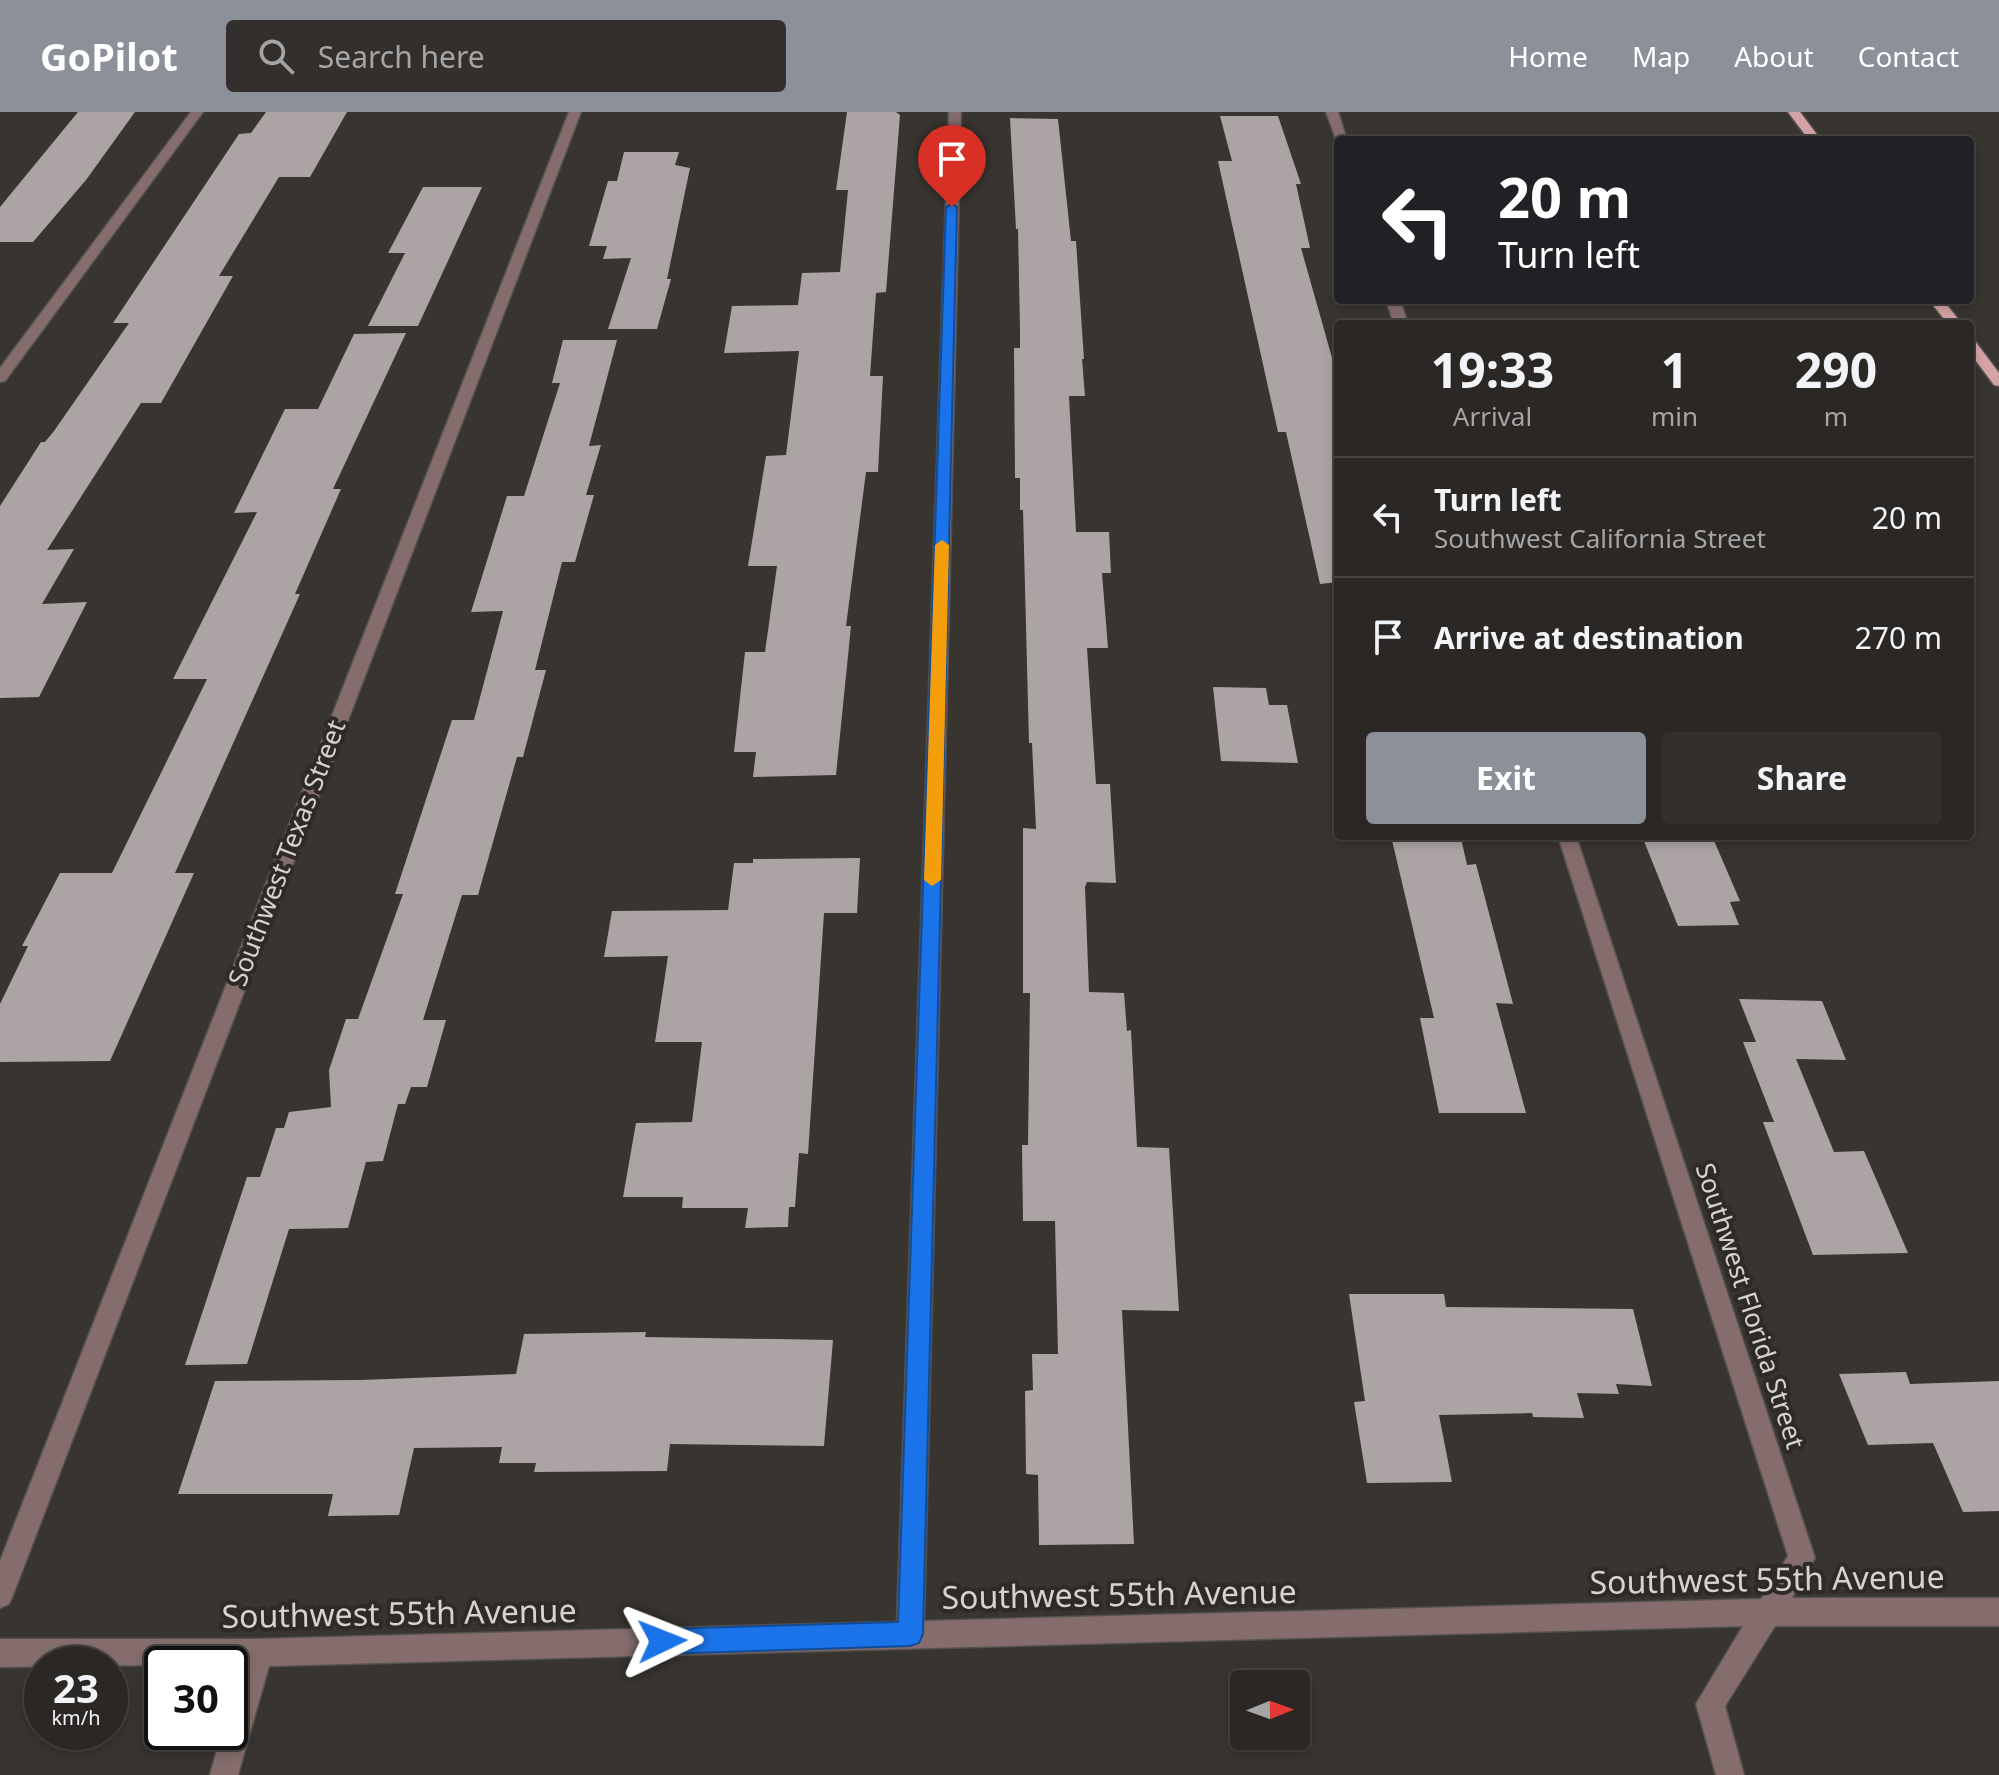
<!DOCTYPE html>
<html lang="en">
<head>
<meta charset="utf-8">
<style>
	body { margin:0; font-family:"Noto Sans",sans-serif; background:#322f2c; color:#f1f3f6; height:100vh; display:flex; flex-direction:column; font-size:30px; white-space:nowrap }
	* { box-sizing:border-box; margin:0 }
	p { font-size:26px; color:#a5a5a6 }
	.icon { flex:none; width:44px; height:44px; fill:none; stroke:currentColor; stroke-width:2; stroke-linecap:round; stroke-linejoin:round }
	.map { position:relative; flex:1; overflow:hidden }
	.details { position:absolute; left:1334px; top:208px; width:640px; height:520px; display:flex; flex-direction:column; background:#2a2724; border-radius:8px; box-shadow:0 4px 12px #0003,0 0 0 2px #464441 }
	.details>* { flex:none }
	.hud { position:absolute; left:1334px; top:24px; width:640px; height:168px; border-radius:8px; box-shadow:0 4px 12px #0003,0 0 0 2px #464441; background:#202124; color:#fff; overflow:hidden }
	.needle { width:52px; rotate:89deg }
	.controls { position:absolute; left:1230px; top:1558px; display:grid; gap:16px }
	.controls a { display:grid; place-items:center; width:80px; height:80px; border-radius:8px; background:#2a2724; box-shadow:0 4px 12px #0003,0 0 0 2px #464441; font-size:40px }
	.speed { position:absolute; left:24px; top:1534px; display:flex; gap:16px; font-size:40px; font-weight:700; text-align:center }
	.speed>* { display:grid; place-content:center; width:104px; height:104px; border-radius:50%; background:#2a2724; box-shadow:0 4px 12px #0003,0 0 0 2px #464441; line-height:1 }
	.speed small { font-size:20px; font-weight:400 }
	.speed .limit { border:4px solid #111; border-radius:12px; background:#fff; color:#111 }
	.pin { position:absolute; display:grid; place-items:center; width:68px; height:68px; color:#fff; margin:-82px -34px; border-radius:50% 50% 50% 0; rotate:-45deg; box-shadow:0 0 8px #0007 }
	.pin .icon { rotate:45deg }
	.me { position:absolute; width:88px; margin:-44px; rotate:88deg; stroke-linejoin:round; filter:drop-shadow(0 0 6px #0008) }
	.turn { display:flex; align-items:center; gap:28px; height:168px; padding:0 32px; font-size:36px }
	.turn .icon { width:104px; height:104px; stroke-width:2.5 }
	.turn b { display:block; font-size:56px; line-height:68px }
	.eta { display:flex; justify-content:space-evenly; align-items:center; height:136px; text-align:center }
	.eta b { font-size:48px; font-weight:700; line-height:56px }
	.cta { display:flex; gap:16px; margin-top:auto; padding:16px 32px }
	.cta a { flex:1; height:92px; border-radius:8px; background:#8c9099; color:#fff; font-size:32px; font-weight:700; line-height:92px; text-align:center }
	.cta a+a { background:#322f2c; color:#f1f3f6 }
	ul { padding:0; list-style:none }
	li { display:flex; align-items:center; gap:24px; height:120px; padding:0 32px; border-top:2px solid #464441 }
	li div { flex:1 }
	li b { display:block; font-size:30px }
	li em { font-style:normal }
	header { display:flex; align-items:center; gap:48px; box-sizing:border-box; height:112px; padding:0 40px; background:#8c9099; color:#fff }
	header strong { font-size:38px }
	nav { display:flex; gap:44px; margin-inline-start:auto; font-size:28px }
	.search { width:560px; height:72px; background:#322f2c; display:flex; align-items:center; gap:20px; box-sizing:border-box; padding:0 28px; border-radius:8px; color:#a5a5a6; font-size:30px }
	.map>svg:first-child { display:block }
	.building { fill:#aca4a4 }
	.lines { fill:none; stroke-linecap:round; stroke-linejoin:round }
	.minor-casing { stroke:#54514d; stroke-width:3 }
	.major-casing { stroke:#54514d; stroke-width:3 }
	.minor { fill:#856d6d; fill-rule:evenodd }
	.major { fill:#d4a3a5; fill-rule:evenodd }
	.route { fill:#1a73e8; stroke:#114b97; stroke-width:2 }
	.slow { fill:#f59e0b }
	.labels { text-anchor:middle; stroke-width:8; stroke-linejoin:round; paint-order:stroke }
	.street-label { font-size:26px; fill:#d5d3d0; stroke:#2e2a26 }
	.near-street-label { font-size:32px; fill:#d5d3d0; stroke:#2e2a26 }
</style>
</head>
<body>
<header>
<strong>GoPilot</strong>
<div class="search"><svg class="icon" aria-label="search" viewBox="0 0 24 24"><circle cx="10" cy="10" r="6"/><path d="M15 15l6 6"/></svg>Search here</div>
<nav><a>Home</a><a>Map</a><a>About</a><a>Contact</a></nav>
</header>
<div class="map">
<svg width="1999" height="1663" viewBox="0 0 1999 1663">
	<rect width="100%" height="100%" fill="#383430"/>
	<!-- building -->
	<g class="building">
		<polygon points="78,0 135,0 86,68 33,130 0,130 0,95"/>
		<polygon points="266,0 347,0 310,65 279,65 219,164 233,164 161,291 141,291 47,438 74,437 42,492 87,490 39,585 0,586 0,394 41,330 45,330 54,319 129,211 113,211 239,22 251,21"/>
		<polygon points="847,0 896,0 900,3 886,180 876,181 870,264 883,264 878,360 866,360 846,514 851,514 836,663 753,665 756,640 734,640 745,540 765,540 777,454 748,454 766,344 786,343 799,239 724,241 732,194 798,193 802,161 840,160 848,78 836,78"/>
		<polygon points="1220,4 1278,4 1301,72 1296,72 1310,136 1301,136 1338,267 1338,470 1320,472 1286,320 1278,320 1218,49 1232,49"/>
		<polygon points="1010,6 1058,7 1071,129 1076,129 1084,247 1082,247 1085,284 1069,284 1076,420 1109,420 1111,461 1102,461 1108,536 1087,536 1096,672 1110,672 1116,771 1087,770 1085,775 1089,880 1124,881 1127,919 1131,918 1137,1035 1169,1036 1179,1199 1122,1198 1134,1432 1039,1433 1038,1363 1026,1362 1025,1279 1033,1278 1032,1242 1058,1242 1055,1109 1023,1109 1022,1033 1028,1033 1030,881 1023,881 1023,716 1036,717 1032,631 1029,631 1023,398 1020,398 1020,366 1015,366 1014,236 1020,236 1020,216 1018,117 1016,117"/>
		<polygon points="624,40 679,40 675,53 690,56 667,167 671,167 657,217 608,217 631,146 603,147 607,134 589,134 608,69 617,69"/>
		<polygon points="423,75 482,75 418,214 368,214 405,141 388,141"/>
		<polygon points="406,221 333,377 341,377 295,482 300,482 175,761 194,761 110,949 0,950 0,892 28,834 22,834 60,761 112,761 207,567 173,567 257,400 234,401 285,297 318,297 354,222"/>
		<polygon points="563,228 617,228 589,334 601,333 586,383 594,383 575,450 562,450 535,558 546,558 523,645 517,645 478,783 462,783 423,908 446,908 427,975 411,975 405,992 398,992 383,1049 366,1050 348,1116 289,1117 247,1252 185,1253 247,1065 260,1065 276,1016 284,1016 289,1000 331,995 329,958 346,907 358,907 403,782 395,782 452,608 474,608 503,499 471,500 507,384 524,384 560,271 552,271"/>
		<polygon points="1213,575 1266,576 1269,593 1287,593 1298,651 1221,649"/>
		<polygon points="1391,724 1461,726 1467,753 1476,752 1513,892 1496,891 1526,1001 1439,1001 1420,906 1434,906"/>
		<polygon points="1648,724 1712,724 1740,789 1730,790 1739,813 1678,814 1644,729 1649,728"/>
		<polygon points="860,746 857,801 824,801 808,1042 799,1041 795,1095 789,1095 788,1115 745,1116 748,1096 682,1096 683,1085 623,1085 636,1011 692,1010 702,930 655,930 668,844 604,845 612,799 728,798 734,751 753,751 753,747"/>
		<polygon points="1739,887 1822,889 1846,948 1796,947 1834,1040 1864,1039 1908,1141 1813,1143 1763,1010 1774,1010 1743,930 1756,930"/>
		<polygon points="1349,1182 1444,1182 1446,1195 1633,1197 1652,1274 1616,1272 1619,1282 1577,1281 1584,1306 1533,1305 1532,1301 1439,1303 1452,1370 1367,1371 1354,1290 1365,1289"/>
		<polygon points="646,1220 645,1225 833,1228 824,1334 670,1332 667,1359 534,1360 536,1351 499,1351 502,1335 414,1336 399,1403 328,1404 333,1382 178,1382 215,1269 361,1268 516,1262 524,1222"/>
		<polygon points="1906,1260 1910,1272 1999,1269 1999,1399 1963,1400 1933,1331 1868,1333 1839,1262"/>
	</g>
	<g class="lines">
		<!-- minor casing -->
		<g class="minor-casing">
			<g id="minor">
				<polygon points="191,0 203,0 5,269 0,270 0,256"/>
				<polygon points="569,0 581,0 13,1483 9,1492 0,1496 0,1449"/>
				<polygon points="949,0 961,0 924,1509 1761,1487 1788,1444 1558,724 1576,724 1815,1446 1792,1486 1999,1486 1999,1514 1775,1514 1725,1594 1744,1663 1716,1663 1696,1592 1743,1514 269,1554 238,1663 210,1663 222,1620 230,1620 230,1593 241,1555 230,1555 230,1552 0,1555 0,1527 259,1527 897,1510"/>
				<polygon points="1326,0 1338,0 1347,28 1337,30"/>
				<polygon points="1386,188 1400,188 1408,212 1394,212"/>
			</g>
		</g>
		<!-- major casing -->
		<g class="major-casing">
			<g id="major">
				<polygon points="1788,0 1800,0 1821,28 1809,28"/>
				<polygon points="1929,188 1943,188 1962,212 1948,212"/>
				<polygon points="1970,228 1975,229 1999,261 1999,274 1994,273 1970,241"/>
			</g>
		</g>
		<!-- minor -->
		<use href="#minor" class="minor"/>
		<!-- major -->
		<use href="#major" class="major"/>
	</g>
	<!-- route -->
	<polygon class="route" points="952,92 957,95 923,1522 919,1531 910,1534 662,1542 653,1538 650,1529 653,1520 662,1517 898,1510 946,95"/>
	<!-- slow -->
	<polygon class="slow" points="942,428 949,433 941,768 932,774 924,768 935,433"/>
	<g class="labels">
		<!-- street labels -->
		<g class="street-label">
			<text transform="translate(287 741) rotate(-69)" y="9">Southwest Texas Street</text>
			<text transform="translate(1750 1194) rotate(72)" y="9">Southwest Florida Street</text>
		</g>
		<!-- near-street labels -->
		<g class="near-street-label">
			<text transform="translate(1767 1468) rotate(-1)" y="11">Southwest 55th Avenue</text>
			<text transform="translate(1119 1483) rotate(-1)" y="11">Southwest 55th Avenue</text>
			<text transform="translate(399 1502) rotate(-1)" y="11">Southwest 55th Avenue</text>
		</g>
	</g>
</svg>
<div class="controls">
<a><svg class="needle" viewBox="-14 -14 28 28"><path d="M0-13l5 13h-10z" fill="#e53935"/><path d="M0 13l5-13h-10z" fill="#a5a5a6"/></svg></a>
</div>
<div class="speed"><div>23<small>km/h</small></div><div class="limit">30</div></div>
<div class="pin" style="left:952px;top:95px;background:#d93025"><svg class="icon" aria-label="arrive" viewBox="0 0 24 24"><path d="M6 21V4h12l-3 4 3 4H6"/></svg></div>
<svg class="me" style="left:662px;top:1529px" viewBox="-20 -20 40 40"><path d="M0-17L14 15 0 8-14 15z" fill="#1a73e8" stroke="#fff" stroke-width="4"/></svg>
<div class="hud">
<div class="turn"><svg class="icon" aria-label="left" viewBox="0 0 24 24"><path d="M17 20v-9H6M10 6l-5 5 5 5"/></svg><div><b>20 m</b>Turn left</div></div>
</div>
<section class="details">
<div class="eta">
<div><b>19:33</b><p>Arrival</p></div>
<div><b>1</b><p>min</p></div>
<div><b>290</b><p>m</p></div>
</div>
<ul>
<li><svg class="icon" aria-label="left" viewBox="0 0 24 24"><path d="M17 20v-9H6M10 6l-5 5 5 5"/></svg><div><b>Turn left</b><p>Southwest California Street</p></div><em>20 m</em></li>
<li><svg class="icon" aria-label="arrive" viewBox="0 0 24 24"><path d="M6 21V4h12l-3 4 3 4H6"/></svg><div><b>Arrive at destination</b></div><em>270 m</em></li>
</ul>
<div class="cta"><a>Exit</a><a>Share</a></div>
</section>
</div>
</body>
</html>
